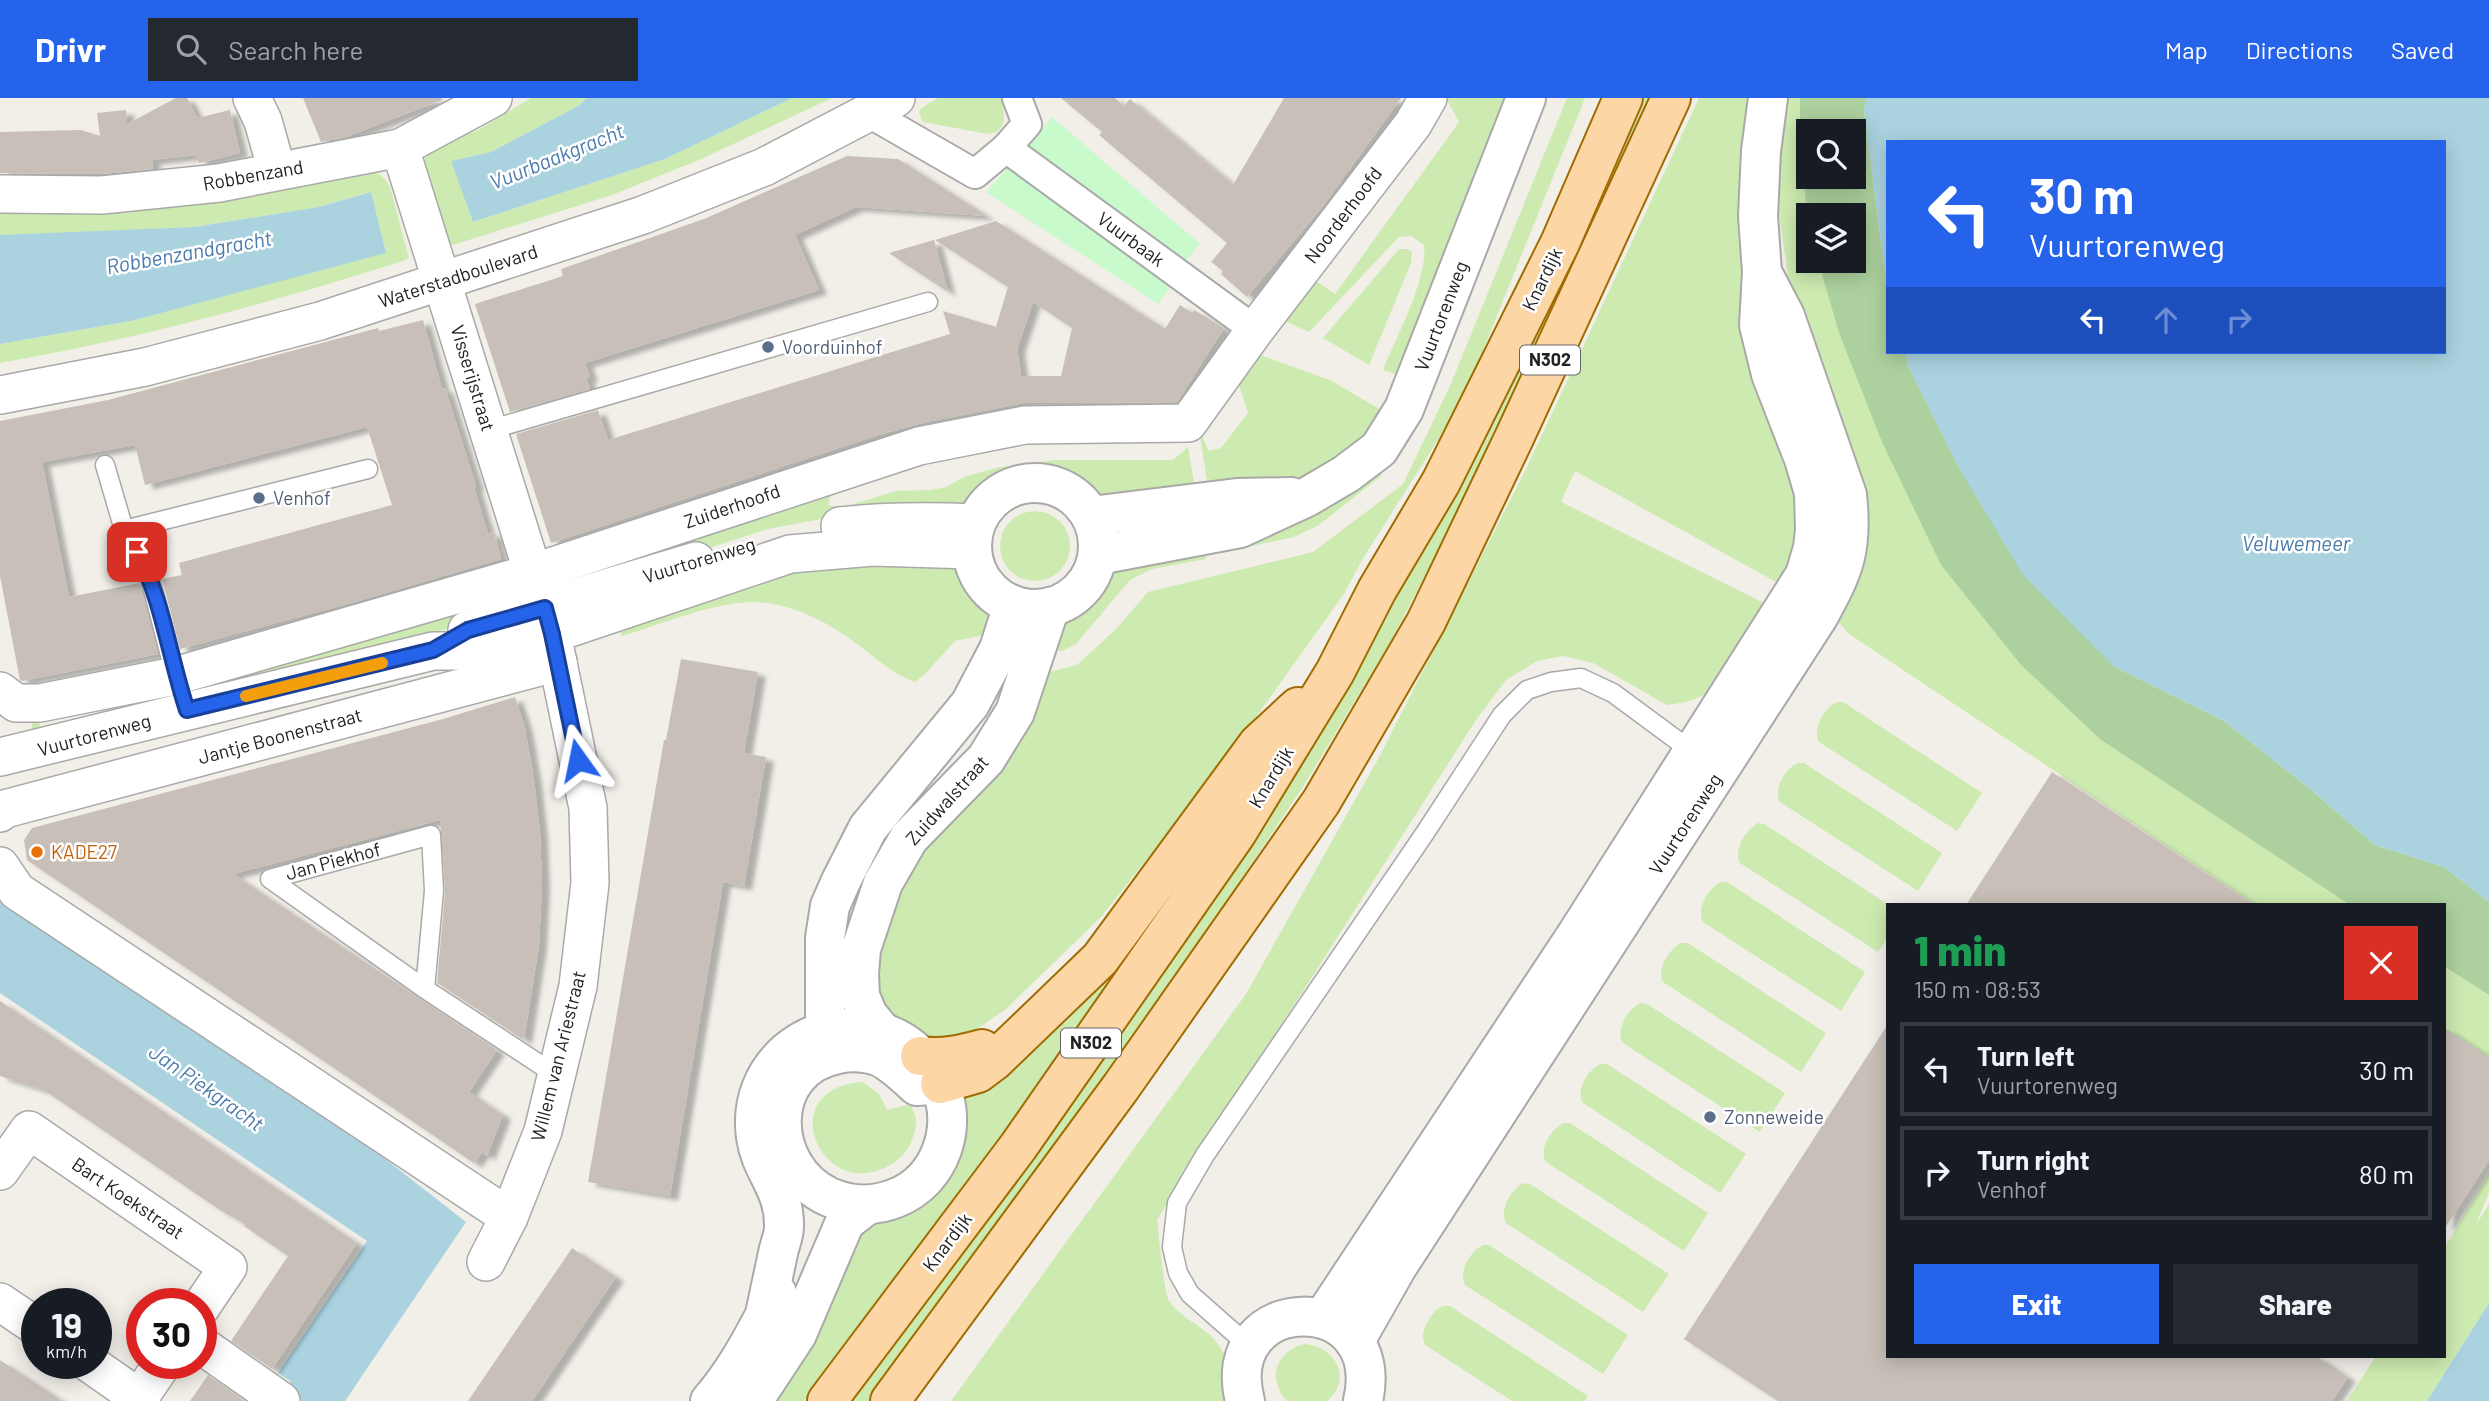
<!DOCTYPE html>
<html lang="en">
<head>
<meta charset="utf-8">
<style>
	body { margin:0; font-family:Barlow,sans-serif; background:#242831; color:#f1f3f6; height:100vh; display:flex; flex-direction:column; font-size:26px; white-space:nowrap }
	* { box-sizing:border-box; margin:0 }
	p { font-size:23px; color:#9ea1a6 }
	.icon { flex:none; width:38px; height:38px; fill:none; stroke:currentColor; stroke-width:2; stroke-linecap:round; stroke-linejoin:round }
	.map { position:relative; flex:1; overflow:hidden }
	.details { position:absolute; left:1886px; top:805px; width:560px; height:455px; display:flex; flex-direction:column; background:#171b24; border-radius:0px; box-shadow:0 4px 18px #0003 }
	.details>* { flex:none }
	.guide { position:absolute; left:1886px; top:42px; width:560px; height:214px; border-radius:0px; box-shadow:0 4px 18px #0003; background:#2563eb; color:#fff; overflow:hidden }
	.controls { position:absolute; left:1796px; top:21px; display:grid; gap:14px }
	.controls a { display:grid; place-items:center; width:70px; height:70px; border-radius:0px; background:#171b24; box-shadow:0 4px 18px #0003; font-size:35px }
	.speed { position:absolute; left:21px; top:1190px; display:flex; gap:14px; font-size:35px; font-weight:700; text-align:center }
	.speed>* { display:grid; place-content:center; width:91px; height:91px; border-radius:50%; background:#171b24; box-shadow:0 4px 18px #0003; line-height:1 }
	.speed small { font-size:18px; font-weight:400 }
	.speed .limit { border:10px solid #d22; background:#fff; color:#111 }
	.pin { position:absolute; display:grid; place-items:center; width:60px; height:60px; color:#fff; margin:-30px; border-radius:14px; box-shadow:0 4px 10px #0006 }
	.me { position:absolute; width:77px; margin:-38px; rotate:348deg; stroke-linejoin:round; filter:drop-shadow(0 0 5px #0008) }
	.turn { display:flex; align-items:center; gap:24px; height:147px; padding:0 28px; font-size:32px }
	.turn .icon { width:91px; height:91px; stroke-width:2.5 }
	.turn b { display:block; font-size:49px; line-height:60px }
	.lanes { display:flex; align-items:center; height:66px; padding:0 28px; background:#0003; justify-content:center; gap:35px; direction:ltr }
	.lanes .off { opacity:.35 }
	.round { display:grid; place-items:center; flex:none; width:74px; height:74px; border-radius:0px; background:#242831 }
	.overview { display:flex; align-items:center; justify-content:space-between; height:119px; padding:0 28px }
	h1 { font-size:42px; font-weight:800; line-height:52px; color:#1e9e55 }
	.primary-button { display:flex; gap:14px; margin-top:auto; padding:14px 28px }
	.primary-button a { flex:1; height:80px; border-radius:0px; background:#2563eb; color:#fff; font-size:28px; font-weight:800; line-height:80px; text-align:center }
	.primary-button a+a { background:#242831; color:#f1f3f6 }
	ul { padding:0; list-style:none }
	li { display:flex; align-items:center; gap:21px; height:94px; margin:0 14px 10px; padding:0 14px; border:4px solid #363941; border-radius:0px }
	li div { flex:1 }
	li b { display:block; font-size:26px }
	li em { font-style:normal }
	header { display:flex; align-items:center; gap:42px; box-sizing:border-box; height:98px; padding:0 35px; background:#2563eb; color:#fff }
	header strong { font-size:33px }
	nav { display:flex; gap:38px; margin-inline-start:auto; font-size:24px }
	.search { width:490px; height:63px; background:#242831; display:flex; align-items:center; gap:18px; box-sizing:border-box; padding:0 24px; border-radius:0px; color:#9ea1a6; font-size:26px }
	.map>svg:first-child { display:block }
	.grass { fill:#cdebb0 }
	.forest { fill:#add19e; fill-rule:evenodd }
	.park { fill:#c8facc }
	.water { fill:#aad3df }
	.building { fill:#c7bfb8; fill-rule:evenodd; filter:url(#shadow) }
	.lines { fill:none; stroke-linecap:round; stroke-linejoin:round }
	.service-casing { stroke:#a9a9a9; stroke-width:21 }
	.pedestrian-casing { stroke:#a9a9a9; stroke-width:32 }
	.minor-casing { stroke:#a9a9a9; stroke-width:40 }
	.tertiary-casing { stroke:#a9a9a9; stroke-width:42 }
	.primary-casing { stroke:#a06b00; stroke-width:42 }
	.service { stroke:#fff; stroke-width:18 }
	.pedestrian { stroke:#fff; stroke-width:28 }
	.minor { stroke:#fff; stroke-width:37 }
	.tertiary { stroke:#fff; stroke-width:38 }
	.primary { stroke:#fcd6a4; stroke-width:38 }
	.route-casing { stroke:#184099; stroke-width:18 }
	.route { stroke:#2563eb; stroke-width:12 }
	.slow { stroke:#f59e0b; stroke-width:12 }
	.service-dot { fill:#5c6f8a; stroke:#fff; stroke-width:2.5 }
	.food-dot { fill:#e8710a; stroke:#fff; stroke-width:2.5 }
	.labels { text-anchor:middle; stroke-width:5; stroke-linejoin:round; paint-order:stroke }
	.shield { fill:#fff; stroke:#646464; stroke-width:2 }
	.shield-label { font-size:18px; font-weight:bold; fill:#222 }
	.street-label { font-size:19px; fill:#222; stroke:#fff }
	.service-label { font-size:19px; fill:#4e5e75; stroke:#fff; text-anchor:start }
	.food-label { font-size:19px; fill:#c56008; stroke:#fff; text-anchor:start }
	.water-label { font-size:21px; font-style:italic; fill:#4a7aab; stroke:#fff }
</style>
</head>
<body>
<header>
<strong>Drivr</strong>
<div class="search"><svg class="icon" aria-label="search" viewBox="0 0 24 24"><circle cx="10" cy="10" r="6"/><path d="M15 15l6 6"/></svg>Search here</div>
<nav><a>Map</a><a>Directions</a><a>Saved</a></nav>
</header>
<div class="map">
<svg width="2489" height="1303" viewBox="0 0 2489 1303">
	<defs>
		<filter id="shadow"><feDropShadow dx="8" dy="4.5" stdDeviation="2" flood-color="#0004"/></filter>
	</defs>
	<rect width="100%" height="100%" fill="#f2efe9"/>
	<!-- grass -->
	<g class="grass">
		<polygon points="531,0 586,0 580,7 491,54 452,63 473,124 665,61 792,0 832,0 699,62 612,97 453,147 449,145 425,70 425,58 437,48 480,31"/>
		<path d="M938,0h64c2,16 7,33 -14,36l-65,-12 -4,-9 2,-5z"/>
		<path d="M1446,0h69l-109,279 -35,59 -60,39 -102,18 -10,-63 10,21 12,-3 27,-35 -11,-34 18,-26 77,28 49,29 17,-35 -15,-5c13,-33 45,-91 41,-125l-13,-9 -12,1 -90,95 -29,-13 30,-42 25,17 124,-172z"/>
		<polygon points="1567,0 1585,0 1463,302 1362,462 1344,496 1224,664 1101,819 1006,911 961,942 927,943 899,928 873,890 876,829 920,748 1041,576 1077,567 1117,530 1148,494 1313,454 1403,386 1450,288"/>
		<polygon points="1639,0 1657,0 1547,243 1392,541 1303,689 1126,953 869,1303 846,1303 1113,942"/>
		<path d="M1699,0h52l56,398 -20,92 -212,-117 -14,31 213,106 -44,71 -25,16 -19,7 -19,3 -74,-42 -30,-7 -26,5 -31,19 -30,40 -319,500c2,14 7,73 12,81 10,15 29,23 42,35 17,16 22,42 22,65h-282l295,-407 132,-235 148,-290z"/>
		<polygon points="1784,0 1801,0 1808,119 1808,163 1818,163 1839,235 1941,467 2021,567 2101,642 2350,807 2256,807 1849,536 1832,517 1794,219 1778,109 1778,56"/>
		<path d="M363,72c14,2 20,4 27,17l19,71 -6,3c-132,42 -266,78 -403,102v-19l131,-23 255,-69 -16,-60 -51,15 -125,20 -182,9 -12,-1v-21l108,-5z"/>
		<polygon points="1399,151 1408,151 1412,154 1411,165 1369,267 1323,240"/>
		<polygon points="1188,349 1196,397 1095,402 1074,383 1056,375 1029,372 988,387 974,402 959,411 848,416 768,431 602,484 599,472 814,403 814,391 835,384 828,407 841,410 896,393 931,392 946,389 964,379 1000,369 1055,362 1173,362"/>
		<polygon points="1375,368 1382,375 1381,378 1319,427 1294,439 1220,455 1218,441"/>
		<circle cx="1035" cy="448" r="35"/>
		<polygon points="1204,446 1206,461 1152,471 1130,482 1076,546 1062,553 1044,551 1055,529 1068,514 1089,502 1104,481 1120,466"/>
		<path d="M821,462l128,2c16,14 38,34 40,57 1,4 -2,11 -4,16l-30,6 -31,34 -9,7c-28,-10 -48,-33 -72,-48 -25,-17 -59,-32 -90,-32 -42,1 -91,22 -131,34l-7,-15z"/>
		<polygon points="504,502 504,516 33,641 31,620 37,619 41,630"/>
		<path d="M1837,604h6l139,91 -25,38 -138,-89c-7,-13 5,-34 18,-40z"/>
		<path d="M1798,665h6l138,90 -24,38 -138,-89c-7,-12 5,-34 18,-39z"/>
		<path d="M1758,725l6,1 125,81 -1,32 -10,15 -138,-89c-7,-13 6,-34 18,-40z"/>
		<path d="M1221,730c-136,194 -272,387 -417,573h-35l73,-148 25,-27 26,-12 63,-122z"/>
		<path d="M1721,784h6l138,90 -24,39 -138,-89c-7,-13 5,-34 18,-40z"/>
		<path d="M1681,845h7l138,90 -25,39 -138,-90c-7,-12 6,-33 18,-39z"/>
		<polygon points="2445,869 2489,897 2489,962 2445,932"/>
		<path d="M1640,905l7,1 138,89 -25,39 -137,-89c-8,-13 4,-33 17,-40z"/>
		<path d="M1601,966h6l139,90 -26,39 -137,-90c-8,-12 5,-34 18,-39z"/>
		<path d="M863,984l16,12 8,16 24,-6c1,5 5,11 5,16 1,11 -7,31 -16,38 -73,59 -134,-70 -37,-76z"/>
		<path d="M1564,1025h6l138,90 -24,38 -138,-89c-8,-13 5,-33 18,-39z"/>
		<polygon points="2489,1076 2489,1095 2476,1126 2489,1107 2489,1205 2427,1303 2347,1303 2376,1258 2445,1258 2445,1149"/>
		<path d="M1524,1085l6,1 139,90 -26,38 -137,-89c-7,-13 5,-34 18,-40z"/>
		<path d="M1483,1147h6l139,90 -25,39 -138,-89c-7,-13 5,-34 18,-40z"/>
		<path d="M1443,1208h7l138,90 -3,5h-73l-87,-56c-7,-12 6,-34 18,-39z"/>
		<path d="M1305,1246c31,3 48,35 22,57h-40c-21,-22 -11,-51 18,-57z"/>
	</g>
	<!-- forest -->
	<path class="forest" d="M1800,0h67l-3,12 19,149 5,23v70h17l4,16 204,298 111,55 85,67 66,57 69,22 45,35v93l-44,-28v-62h-95l-249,-165 -80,-75 -80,-100 -59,-123 -43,-109 -21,-72h35v-46h-45v2l-8,-62zM1808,33h45v46h-45z"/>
	<!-- park -->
	<g class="park">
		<polygon points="1052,19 1200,146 1184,165 1025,52"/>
		<polygon points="1012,65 1173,186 1158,206 986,94"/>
	</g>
	<!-- water -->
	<g class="water">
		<polygon points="586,0 792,0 665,61 473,124 451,63 491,54 580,7"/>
		<polygon points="1866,0 2489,0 2489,804 2444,769 2375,747 2309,690 2224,623 2113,568 2023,477 1960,372 1909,270 1905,254 2445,254 2445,44 1888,44 1888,184 1883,161 1864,12"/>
		<polygon points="371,94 386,155 131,223 0,246 0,137 194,129 319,109"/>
		<polygon points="0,760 466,1124 345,1303 280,1303 291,1286 290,1283 278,1275 367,1143 0,895"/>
		<polygon points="2489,1205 2489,1303 2427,1303"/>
	</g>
	<!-- building -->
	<g class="building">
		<polygon points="176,0 187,0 197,20 230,12 240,55 199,65 197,57 152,62 153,71 101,76 0,75 0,34 81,32 100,38 97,15 126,12 127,26"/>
		<polygon points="303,0 441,0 442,2 346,39 321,44"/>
		<polygon points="1061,0 1115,0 1124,8 1130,1 1233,87 1284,0 1401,0 1323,108 1247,199 1221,176 1223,173 1211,164 1227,145 1099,37 1102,34"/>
		<polygon points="847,58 898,61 987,118 856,109 795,137 819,192 585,265 590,279 586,280 590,291 510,314 475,206 563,178 561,171 704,121"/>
		<path d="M996,123l169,108 15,-24 12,8 2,-3 30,18 -47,74 -154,1 -97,19 -48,13 -327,108 -35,-109 82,-24 10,30 342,-106 -7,-23 53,16 12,-40 -73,-47zM1033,204l39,26 -11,48h-40l-4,-27z"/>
		<polygon points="934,142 948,194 889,155"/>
		<polygon points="423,222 442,291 445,290 476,388 474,389 488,436 494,434 501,461 358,503 180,551 162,481 182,477 179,465 392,407 367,329 145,387 135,347 42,364 69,499 140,485 158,556 22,583 20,582 0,478 0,323 108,302 378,230 379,233"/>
		<polygon points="681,561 758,574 744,655 766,659 744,788 723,784 670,1098 588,1084 664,642 666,642"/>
		<polygon points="515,599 525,630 534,682 540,735 542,788 539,847 524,942 437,885 445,794 440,722 233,776 497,952 469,994 503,1017 487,1058 482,1054 474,1065 27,762 24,742 32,730 443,621"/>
		<polygon points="2052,674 2255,807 1966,807"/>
		<polygon points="0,903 357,1145 272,1271 231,1243 288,1158 244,1128 245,1126 220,1112 44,992 0,978"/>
		<polygon points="1888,926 1888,1258 2316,1258 2348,1279 2332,1303 1778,1303 1684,1241"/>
		<polygon points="2445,930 2489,959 2489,1062 2445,1130"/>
		<polygon points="572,1150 616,1179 532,1303 468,1303"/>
		<polygon points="0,1262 62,1303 0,1303"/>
		<polygon points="208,1277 244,1303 190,1303"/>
	</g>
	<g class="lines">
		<!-- service casing -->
		<g class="service-casing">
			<g id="service">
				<polyline points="489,332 928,204"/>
				<polyline points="105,367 124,432 149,476 176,581"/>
				<polyline points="124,432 368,371"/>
				<polyline points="425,891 434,793 431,737 270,781 425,891 556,977"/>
				<polyline points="1249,1248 1190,1196 1178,1175 1172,1149 1177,1105 1205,1057 1425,735 1502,617 1527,592 1551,584 1581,580 1613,595 1697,657"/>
			</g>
		</g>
		<!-- pedestrian casing -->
		<g class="pedestrian-casing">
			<g id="pedestrian">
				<polyline points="869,15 975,76 1006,50 1027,26 1017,0"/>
				<polyline points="1006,50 1255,232"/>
			</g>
		</g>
		<!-- minor casing -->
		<g class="minor-casing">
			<g id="minor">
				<polyline points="252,0 263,23 277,73"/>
				<polyline points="400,50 552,536 588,710 590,785 578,888 543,1033 509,1119 486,1164"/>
				<polyline points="0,96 102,97 219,85 400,50 493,0"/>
				<polyline points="0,297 145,269 320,223 643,117 764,69 896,0"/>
				<path d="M840,428c45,-5 90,-5 136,-3"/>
				<polyline points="467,532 696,463"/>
				<polyline points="0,593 16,605 40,605 175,578 532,475 919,348 1025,327 1188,325 1255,232 1413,26 1428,0"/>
				<polyline points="0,659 433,553 476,553 552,536 790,456 873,449 972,452"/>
				<polyline points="0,715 1,712 558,564"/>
				<polyline points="0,768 17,793 509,1119"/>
				<polyline points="0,1073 29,1032 228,1169 201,1209"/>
				<polyline points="0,1204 37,1229"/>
				<polyline points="201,1247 281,1303"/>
				<polyline points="89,1265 139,1300 163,1265"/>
			</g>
		</g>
		<!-- tertiary casing -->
		<g class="tertiary-casing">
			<g id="tertiary">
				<circle cx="1035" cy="448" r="63"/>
				<polyline points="1091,418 1237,400 1291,399"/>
				<polyline points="1098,457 1240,430 1307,399 1346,376 1379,351 1404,311 1526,0"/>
				<polyline points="882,934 868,917 860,898 859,876 861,851 883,785 909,740 986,661 1015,614 1050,509"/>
				<polyline points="818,957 825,933 825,840 830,808 841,783 868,730 970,606 999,551 1013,507"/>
				<path d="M765,1217c4,-21 9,-42 13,-62 2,-9 6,-18 6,-26 1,-39 -23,-55 -28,-90 -10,-70 53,-122 120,-106 27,6 52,27 63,52 20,43 2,97 -43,115 -22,9 -46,8 -67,-1 -63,-29 -66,-129 9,-143 14,-3 29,-2 42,3 14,7 26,19 37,29l23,-2"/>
				<polyline points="1323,1220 1577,836 1805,477 1813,450 1815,432 1814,395 1804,361 1771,276 1759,227 1762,174 1758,118 1761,53 1768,0"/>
				<path d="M1355,1243l42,-74 421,-650c26,-47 35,-67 29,-122l-62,-179 -22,-42"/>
				<path d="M710,1303c29,-33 46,-70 67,-108"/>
				<polyline points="753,1303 797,1236 845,1124 867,1107"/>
				<path d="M1245,1303c-29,-111 144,-114 118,0"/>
			</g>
		</g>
		<!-- primary casing -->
		<g class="primary-casing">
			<g id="primary">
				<path d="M920,958c23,3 40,-1 62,-7"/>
				<polyline points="940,986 978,975 994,963 1100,861 1258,646 1298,609"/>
				<polyline points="827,1303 1018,1049 1236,736 1335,574 1377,492 1441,384 1560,145 1623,0"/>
				<polyline points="890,1303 1121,989 1321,704 1426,524 1514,340 1671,0"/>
			</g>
		</g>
		<!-- service -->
		<use href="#service" class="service"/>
		<!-- pedestrian -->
		<use href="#pedestrian" class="pedestrian"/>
		<!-- minor -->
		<use href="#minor" class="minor"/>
		<!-- tertiary -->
		<use href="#tertiary" class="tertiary"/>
		<!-- primary -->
		<use href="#primary" class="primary"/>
	</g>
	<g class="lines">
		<!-- route casing -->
		<g class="route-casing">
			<path id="route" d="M137,454c25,45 33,108 50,158l246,-60 35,-20 77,-22 7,26 26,126"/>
		</g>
		<!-- route -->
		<use href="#route" class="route"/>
		<!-- slow -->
		<polyline class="slow" points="246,598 382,565"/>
	</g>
	<!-- markers -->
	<g class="service-dot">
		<circle cx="768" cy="249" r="7"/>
		<circle cx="259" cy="400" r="7"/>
		<circle cx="1710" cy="1019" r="7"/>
	</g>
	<circle class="food-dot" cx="37" cy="754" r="7"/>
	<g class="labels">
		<!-- shield labels -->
		<g class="shield">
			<rect x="1520" y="247.5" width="60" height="29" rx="5"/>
			<rect x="1061" y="930.5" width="60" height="29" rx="5"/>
		</g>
		<g class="shield-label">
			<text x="1550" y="268">N302</text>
			<text x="1091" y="951">N302</text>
		</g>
		<!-- street labels -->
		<g class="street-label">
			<text transform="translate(253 77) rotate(-10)" y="7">Robbenzand</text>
			<text transform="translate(1343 117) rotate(-53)" y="7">Noorderhoofd</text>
			<text transform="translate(1131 141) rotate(36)" y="7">Vuurbaak</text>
			<text transform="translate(458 178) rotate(-18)" y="7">Waterstadboulevard</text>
			<text transform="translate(1542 181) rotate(-64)" y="7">Knardijk</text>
			<text transform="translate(1441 218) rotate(-69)" y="7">Vuurtorenweg</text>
			<text transform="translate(473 280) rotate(73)" y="7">Visserijstraat</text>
			<text transform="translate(732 408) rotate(-19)" y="7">Zuiderhoofd</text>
			<text transform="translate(699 462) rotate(-17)" y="7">Vuurtorenweg</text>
			<text transform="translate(94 637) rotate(-15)" y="7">Vuurtorenweg</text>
			<text transform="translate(280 638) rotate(-15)" y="7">Jantje Boonenstraat</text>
			<text transform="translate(1271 679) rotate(-59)" y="7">Knardijk</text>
			<text transform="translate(947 702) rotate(-48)" y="7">Zuidwalstraat</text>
			<text transform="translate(1685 726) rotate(-57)" y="7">Vuurtorenweg</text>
			<text transform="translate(333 763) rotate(-15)" y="7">Jan Piekhof</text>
			<text transform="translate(558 958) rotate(-76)" y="7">Willem van Ariestraat</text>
			<text transform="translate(128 1100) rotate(34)" y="7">Bart Koekstraat</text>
			<text transform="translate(947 1144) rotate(-53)" y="7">Knardijk</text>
		</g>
		<!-- service labels -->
		<g class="service-label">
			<text x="782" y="256">Voorduinhof</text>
			<text x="273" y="407">Venhof</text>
			<text x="1724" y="1026">Zonneweide</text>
		</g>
		<!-- food labels -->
		<g class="food-label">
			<text x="51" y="761">KADE27</text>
		</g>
		<!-- water labels -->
		<g class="water-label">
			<text transform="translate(557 59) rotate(-22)" y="7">Vuurbaakgracht</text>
			<text transform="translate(189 155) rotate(-10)" y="7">Robbenzandgracht</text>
			<text x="2296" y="453">Veluwemeer</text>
			<text transform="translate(206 990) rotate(35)" y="7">Jan Piekgracht</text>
		</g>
	</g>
</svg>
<div class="controls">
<a><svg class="icon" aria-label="search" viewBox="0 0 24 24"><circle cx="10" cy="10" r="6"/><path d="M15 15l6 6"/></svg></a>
<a><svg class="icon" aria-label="layers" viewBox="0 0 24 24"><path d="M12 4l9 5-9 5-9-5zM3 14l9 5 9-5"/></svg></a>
</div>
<div class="speed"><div>19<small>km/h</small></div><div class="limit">30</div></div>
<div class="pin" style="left:137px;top:454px;background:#d93025"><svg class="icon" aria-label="arrive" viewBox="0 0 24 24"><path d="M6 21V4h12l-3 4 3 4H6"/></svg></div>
<svg class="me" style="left:578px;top:662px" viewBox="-20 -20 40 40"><path d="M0-17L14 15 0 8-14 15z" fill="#2563eb" stroke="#fff" stroke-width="4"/></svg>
<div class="guide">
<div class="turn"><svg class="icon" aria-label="left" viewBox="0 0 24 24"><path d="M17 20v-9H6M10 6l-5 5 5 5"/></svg><div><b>30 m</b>Vuurtorenweg</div></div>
<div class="lanes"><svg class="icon" aria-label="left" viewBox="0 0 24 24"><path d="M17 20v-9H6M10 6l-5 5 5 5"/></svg><svg class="icon off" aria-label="ahead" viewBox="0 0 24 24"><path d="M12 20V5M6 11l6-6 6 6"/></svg><svg class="icon off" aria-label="right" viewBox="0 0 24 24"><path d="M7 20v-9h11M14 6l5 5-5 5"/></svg></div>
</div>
<section class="details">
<div class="overview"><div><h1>1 min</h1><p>150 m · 08:53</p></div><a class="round" style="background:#d93025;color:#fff"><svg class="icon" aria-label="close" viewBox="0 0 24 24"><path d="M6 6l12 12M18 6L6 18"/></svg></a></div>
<ul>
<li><svg class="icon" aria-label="left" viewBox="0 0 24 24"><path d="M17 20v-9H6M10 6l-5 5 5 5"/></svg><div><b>Turn left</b><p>Vuurtorenweg</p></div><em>30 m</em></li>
<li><svg class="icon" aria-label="right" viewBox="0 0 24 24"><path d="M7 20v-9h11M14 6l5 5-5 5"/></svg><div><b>Turn right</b><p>Venhof</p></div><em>80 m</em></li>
</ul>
<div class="primary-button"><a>Exit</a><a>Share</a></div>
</section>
</div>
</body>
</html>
